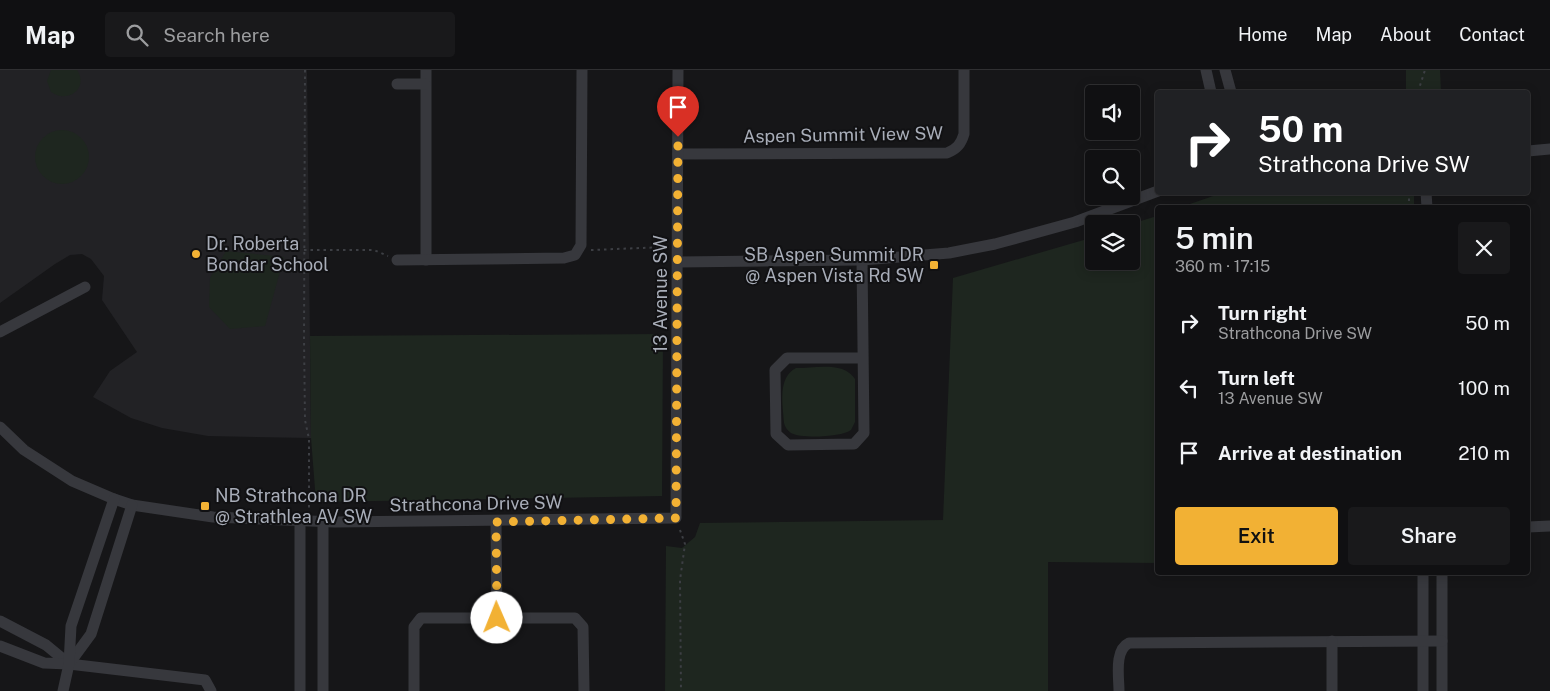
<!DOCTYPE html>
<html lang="en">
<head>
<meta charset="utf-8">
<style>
	body { margin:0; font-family:"Public Sans",sans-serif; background:#19191b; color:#f1f3f6; height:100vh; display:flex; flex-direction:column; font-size:19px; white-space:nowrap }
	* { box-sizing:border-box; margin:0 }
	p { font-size:16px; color:#9c9d9f }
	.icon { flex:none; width:28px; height:28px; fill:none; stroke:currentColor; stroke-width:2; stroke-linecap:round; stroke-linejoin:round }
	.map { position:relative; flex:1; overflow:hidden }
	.panel { position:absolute; left:1155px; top:135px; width:375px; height:370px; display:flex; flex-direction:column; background:#101012; border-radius:5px; box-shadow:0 2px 12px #0003,0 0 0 1px #303032 }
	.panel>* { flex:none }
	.hud { position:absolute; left:1155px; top:20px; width:375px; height:105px; border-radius:5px; box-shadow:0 2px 12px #0003,0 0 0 1px #303032; background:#202124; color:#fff; overflow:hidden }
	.buttons { position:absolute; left:1085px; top:15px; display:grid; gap:10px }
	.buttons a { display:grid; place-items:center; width:55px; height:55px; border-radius:5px; background:#101012; box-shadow:0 2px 12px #0003,0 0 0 1px #303032; font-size:25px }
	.pin { position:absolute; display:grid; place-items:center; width:42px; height:42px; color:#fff; margin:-51px -21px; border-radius:50% 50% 50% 0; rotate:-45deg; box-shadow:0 0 5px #0007 }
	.pin .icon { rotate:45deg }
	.me { position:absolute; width:55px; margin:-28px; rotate:359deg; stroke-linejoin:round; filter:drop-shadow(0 0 4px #0008) }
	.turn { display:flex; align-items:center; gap:18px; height:105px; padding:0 20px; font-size:22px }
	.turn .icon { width:65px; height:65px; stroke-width:2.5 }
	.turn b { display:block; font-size:35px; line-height:42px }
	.round { display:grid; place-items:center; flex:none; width:52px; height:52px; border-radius:5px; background:#19191b }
	.headline { display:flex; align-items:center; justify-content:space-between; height:85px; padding:0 20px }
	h1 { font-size:30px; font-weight:600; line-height:38px }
	.action { display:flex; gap:10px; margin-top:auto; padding:10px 20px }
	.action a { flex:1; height:58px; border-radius:5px; background:#f2b134; color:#111; font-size:20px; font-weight:600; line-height:58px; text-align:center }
	.action a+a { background:#19191b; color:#f1f3f6 }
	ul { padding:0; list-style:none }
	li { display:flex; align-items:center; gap:15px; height:65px; padding:0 20px }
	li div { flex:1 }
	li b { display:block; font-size:19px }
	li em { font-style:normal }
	header { display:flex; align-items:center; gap:30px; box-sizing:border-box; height:70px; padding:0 25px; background:#101012; border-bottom:1px solid #303032 }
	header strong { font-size:24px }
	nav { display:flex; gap:28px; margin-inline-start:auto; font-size:18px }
	.search { width:350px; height:45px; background:#19191b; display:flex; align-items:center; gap:12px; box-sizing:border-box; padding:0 18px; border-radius:5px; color:#9c9d9f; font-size:19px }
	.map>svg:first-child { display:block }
	.built { fill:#222225 }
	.green { fill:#1e261f }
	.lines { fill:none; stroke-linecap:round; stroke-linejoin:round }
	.path { stroke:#3d3f44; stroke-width:2; stroke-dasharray:2.5 4; stroke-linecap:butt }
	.minor { stroke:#37383d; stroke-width:11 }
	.route { stroke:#f2b134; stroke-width:9; stroke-dasharray:0 16.2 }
	.poi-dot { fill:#f2b134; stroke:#111113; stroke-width:2 }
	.labels { text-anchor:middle; stroke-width:4; stroke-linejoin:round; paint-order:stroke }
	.street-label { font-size:18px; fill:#a8adb8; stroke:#111113 }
	.poi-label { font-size:18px; fill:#a8adb8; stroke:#111113; text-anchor:start }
</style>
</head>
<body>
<header>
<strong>Map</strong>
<div class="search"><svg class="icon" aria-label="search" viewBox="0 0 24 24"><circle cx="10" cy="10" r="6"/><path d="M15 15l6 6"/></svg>Search here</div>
<nav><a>Home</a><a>Map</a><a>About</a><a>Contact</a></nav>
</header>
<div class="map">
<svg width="1550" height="621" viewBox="0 0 1550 621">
	<rect width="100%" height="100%" fill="#161618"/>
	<!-- built -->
	<polygon class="built" points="0,0 307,0 311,368 208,366 162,358 131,348 93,327 110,301 137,282 102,230 104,206 91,189 82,184 70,185 55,194 0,233"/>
	<!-- green -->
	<g class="green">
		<path d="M51,0h26c12,18 -9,34 -26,22l-4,-11z"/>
		<polygon points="1406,0 1440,0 1441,22 1406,22"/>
		<circle cx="62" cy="87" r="27"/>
		<polygon points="1225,122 1414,123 1414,137 1181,137"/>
		<polygon points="1157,146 1157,493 1048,492 1048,621 665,621 666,476 682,478 695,467 700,453 943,450 953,208 1094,167 1094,191 1131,191 1131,154"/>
		<polygon points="226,181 284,187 265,256 230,259 209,237 210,208"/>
		<polygon points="663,264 662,426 316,432 311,368 310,266"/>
		<path d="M796,298c19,0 48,-7 59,11v43l-4,8c-9,7 -50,9 -60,3 -4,-3 -6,-6 -7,-10 -1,-18 -7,-45 12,-55z"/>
	</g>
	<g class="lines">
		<!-- path -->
		<g class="path">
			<polyline points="305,0 304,269 305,350 309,369 309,439"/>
			<polyline points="1418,22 1425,0"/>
			<polyline points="1409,122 1409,138"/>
			<polyline points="304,180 374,180 388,186"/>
			<polyline points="591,180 666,177"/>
			<polyline points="680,460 685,474 680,510 681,621"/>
		</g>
		<!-- minor -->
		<g class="minor">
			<polyline points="426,0 426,190"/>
			<polyline points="1206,0 1211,22"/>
			<polyline points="1225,0 1231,22"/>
			<polyline points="397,14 425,14"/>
			<polyline points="1528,81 1550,79"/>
			<path d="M678,84l269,-1c10,-4 14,-9 17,-19v-64"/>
			<polyline points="1426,122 1427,138"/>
			<polyline points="397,190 564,188 575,185 581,175 582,0"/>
			<polyline points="862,190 864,363 854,374 788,375 776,364 775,300 787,288 863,288"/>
			<polyline points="678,192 862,190 949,183 995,174 1075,152 1158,121"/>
			<polyline points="0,262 85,217"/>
			<polyline points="0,357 24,380 72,411 114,429 132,435 213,447 335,452 676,448 678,0"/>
			<polyline points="300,451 300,621"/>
			<polyline points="323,452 323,621"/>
			<polyline points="496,452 497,548"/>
			<polyline points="1528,457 1550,456"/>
			<polyline points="1423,502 1423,621"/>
			<polyline points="1442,502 1442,621"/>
			<polyline points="0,551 46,575 69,594"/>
			<polyline points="0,576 44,593 69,594 205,610 211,621"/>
			<polyline points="69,594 91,564 132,435"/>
			<polyline points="63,621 69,594 71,556 114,429"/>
			<polyline points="414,621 414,557 421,548 575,548 583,557 584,621"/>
			<path d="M1119,621c0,-14 -5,-41 10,-48l313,-2"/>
			<polyline points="1332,621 1332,571"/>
		</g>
	</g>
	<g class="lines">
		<!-- route -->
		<polyline class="route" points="497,548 496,452 676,448 678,67"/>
	</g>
	<!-- markers -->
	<g class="poi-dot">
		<circle cx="196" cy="184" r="5"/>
		<rect x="929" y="190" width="10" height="10" rx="2.5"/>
		<rect x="200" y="431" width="10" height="10" rx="2.5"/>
	</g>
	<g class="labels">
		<!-- street labels -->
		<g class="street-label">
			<text transform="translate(843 65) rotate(-1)" y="6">Aspen Summit View SW</text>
			<text transform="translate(661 224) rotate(-90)" y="6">13 Avenue SW</text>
			<text transform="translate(476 434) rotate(-1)" y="6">Strathcona Drive SW</text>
		</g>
		<!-- poi labels -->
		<g class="poi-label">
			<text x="206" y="180">Dr. Roberta<tspan x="206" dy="21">Bondar School</tspan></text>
			<text x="924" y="191" text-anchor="end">SB Aspen Summit DR<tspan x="924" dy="21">@ Aspen Vista Rd SW</tspan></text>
			<text x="215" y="432">NB Strathcona DR<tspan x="215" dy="21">@ Strathlea AV SW</tspan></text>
		</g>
	</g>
</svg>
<div class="buttons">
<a><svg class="icon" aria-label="sound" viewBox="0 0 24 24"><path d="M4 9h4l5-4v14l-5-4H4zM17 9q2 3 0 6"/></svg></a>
<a><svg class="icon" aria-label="search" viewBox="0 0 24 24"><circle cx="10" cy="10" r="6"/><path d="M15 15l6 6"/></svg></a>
<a><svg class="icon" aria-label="layers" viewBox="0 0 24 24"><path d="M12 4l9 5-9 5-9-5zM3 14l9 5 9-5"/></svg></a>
</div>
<div class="pin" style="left:678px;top:67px;background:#d93025"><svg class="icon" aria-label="arrive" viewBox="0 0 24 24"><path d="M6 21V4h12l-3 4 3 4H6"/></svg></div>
<svg class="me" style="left:497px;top:548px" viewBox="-20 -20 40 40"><circle r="19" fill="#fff"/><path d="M0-13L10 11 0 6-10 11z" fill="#f2b134"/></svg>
<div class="hud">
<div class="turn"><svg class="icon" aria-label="right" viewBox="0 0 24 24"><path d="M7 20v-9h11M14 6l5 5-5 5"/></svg><div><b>50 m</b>Strathcona Drive SW</div></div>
</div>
<section class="panel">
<div class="headline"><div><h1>5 min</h1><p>360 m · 17:15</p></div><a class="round"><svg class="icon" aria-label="close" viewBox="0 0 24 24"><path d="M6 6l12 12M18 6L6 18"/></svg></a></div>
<ul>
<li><svg class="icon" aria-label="right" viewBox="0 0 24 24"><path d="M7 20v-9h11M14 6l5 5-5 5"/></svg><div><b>Turn right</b><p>Strathcona Drive SW</p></div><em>50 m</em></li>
<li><svg class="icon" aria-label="left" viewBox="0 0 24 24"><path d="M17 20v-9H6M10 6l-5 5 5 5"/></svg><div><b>Turn left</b><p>13 Avenue SW</p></div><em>100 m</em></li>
<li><svg class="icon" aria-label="arrive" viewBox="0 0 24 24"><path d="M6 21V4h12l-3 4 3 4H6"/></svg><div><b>Arrive at destination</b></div><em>210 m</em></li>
</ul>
<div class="action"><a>Exit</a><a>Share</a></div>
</section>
</div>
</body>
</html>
